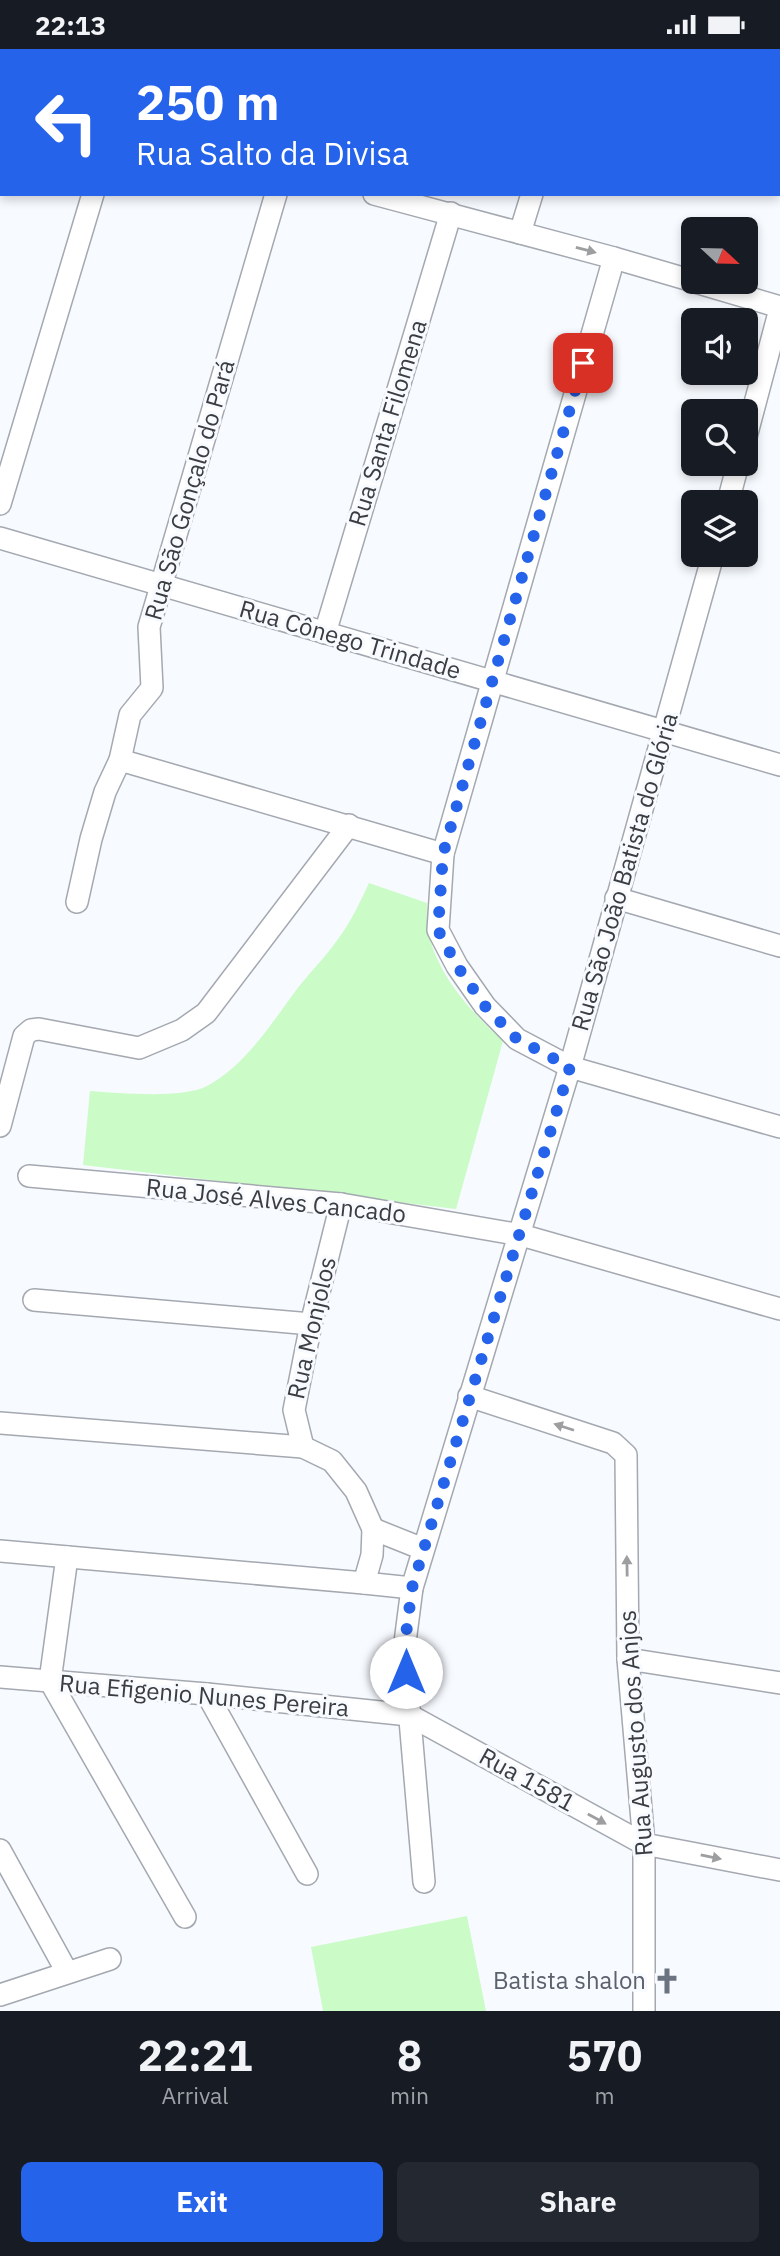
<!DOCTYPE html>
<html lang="en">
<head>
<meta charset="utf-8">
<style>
	body { margin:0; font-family:"IBM Plex Sans",sans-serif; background:#242831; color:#f1f3f6; height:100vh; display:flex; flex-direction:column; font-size:26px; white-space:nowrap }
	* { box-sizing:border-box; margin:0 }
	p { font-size:23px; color:#9ea1a6 }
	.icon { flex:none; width:38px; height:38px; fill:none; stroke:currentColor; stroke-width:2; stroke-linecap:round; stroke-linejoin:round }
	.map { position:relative; height:1962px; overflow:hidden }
	.side { display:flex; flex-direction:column; background:#171b24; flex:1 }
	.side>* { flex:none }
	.hud { position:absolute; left:0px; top:0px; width:780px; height:147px; box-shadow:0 4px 10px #0003; background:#2563eb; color:#fff; overflow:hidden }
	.needle { width:46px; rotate:112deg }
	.buttons { position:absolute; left:681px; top:168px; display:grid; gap:14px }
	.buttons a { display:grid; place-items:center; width:77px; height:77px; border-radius:10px; background:#171b24; box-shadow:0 4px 10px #0003; font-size:35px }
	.pin { position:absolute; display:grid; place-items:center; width:60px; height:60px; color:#fff; margin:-30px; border-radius:14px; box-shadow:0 4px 10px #0006 }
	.me { position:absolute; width:77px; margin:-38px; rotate:0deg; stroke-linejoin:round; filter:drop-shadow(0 0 5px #0008) }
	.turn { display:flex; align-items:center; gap:24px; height:147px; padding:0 21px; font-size:32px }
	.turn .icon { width:91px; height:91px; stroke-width:2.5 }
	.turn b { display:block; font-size:49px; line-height:60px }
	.eta { display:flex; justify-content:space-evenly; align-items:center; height:119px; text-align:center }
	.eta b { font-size:42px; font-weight:800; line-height:49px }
	.cta { display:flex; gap:14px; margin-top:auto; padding:14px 21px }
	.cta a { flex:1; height:80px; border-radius:10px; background:#2563eb; color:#fff; font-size:28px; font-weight:800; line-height:80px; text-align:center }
	.cta a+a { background:#242831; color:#f1f3f6 }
	.status { display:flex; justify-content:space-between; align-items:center; height:49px; padding:0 35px; background:#171b24; direction:ltr }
	.status svg { height:19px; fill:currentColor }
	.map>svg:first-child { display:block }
	.green { fill:#cbfbc7 }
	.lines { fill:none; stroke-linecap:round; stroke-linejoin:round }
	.minor-casing { stroke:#a4a8b0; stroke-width:24 }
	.minor { stroke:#fff; stroke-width:21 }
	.oneway { fill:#9d9ea0 }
	.route { stroke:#2563eb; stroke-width:12; stroke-dasharray:0 21.6 }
	.labels { text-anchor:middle; stroke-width:6; stroke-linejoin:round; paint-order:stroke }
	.street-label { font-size:24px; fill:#3b3d40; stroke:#f7faff }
	.worship-label { font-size:24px; fill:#5b616d; stroke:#f7faff; text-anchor:end }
</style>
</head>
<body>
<div class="status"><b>22:13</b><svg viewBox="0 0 49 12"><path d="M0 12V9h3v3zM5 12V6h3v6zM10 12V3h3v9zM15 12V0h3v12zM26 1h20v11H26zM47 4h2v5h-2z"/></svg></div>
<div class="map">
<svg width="780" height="1962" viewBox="0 0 780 1962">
	<rect width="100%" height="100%" fill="#f7faff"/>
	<!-- green -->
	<g class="green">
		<path d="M369,834l58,20c0,11 -1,23 2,33 11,42 43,77 74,105l-47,168 -373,-44 7,-74c29,2 92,8 117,-5 37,-20 63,-60 87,-93 14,-19 31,-35 44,-54 13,-17 22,-37 31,-56z"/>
		<polygon points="467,1867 486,1962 323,1962 311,1898"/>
	</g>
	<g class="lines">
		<!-- minor casing -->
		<g class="minor-casing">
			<g id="minor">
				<polyline points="503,0 509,2"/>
				<polyline points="213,2 214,0"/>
				<polyline points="576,2 576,0"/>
				<polyline points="0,33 2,33"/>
				<polyline points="779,71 780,72"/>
				<polyline points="374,145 614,209 693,232"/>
				<polyline points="520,184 532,145"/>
				<polyline points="614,209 443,805 438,881 457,917 485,957 517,990 570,1018 780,1078"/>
				<polyline points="695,233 780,258"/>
				<polyline points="746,388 780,260"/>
				<polyline points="728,453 738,415"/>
				<polyline points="0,455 93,145"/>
				<polyline points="0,489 780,716"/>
				<polyline points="325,584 451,164"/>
				<polyline points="120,711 443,805"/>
				<polyline points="616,849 780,897"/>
				<polyline points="77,853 91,790 105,743 120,711 130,666 152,639 149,578 276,145"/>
				<polyline points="0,1077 24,987 31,981 39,980 139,999 182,981 206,964 349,776"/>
				<polyline points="29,1127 341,1155 521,1186 780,1260"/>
				<polyline points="341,1155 311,1275 294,1361 303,1398 332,1412 356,1442 373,1480 372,1506 364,1534 412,1539"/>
				<polyline points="34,1251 311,1275"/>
				<polyline points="469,1347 613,1394 626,1406 628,1610 644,1795 644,1962"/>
				<polyline points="0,1374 303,1398"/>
				<polyline points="373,1480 423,1500"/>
				<polyline points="0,1502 364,1534"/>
				<polyline points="67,1508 50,1632 185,1868"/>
				<polyline points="628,1610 780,1634"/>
				<polyline points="0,1628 207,1645 409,1666 644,1795 780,1821"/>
				<polyline points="207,1645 307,1825"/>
				<polyline points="0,1801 67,1923"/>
				<polyline points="424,1833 404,1601 412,1539 570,1018 713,506"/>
				<polyline points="0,1946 110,1910"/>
			</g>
		</g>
		<!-- minor -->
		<use href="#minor" class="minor"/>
	</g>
	<!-- one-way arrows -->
	<defs><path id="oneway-solid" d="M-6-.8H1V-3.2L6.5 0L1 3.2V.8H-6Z" transform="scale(1.75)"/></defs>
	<g class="oneway">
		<use href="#oneway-solid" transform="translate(586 201) rotate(15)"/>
		<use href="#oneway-solid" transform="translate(564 1378) rotate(-162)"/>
		<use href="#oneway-solid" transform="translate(627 1517) rotate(-91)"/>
		<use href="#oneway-solid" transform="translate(597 1770) rotate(29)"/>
		<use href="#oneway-solid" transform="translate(711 1808) rotate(11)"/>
	</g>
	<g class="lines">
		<!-- route -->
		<polyline class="route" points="406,1623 404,1601 412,1539 570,1018 517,990 485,957 457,917 438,881 443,805 583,314"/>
	</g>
	<!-- icons -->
	<defs>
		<g id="church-bare" transform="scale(2.1)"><path d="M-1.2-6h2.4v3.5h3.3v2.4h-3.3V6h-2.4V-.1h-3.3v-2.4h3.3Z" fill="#6b7280" stroke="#f7faff" stroke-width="2.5" paint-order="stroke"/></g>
	</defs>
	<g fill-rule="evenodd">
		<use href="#church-bare" x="667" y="1932"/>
	</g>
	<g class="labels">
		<!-- street labels -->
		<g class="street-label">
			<text transform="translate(388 374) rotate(-73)" y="8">Rua Santa Filomena</text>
			<text transform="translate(190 441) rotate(-74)" y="8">Rua São Gonçalo do Pará</text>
			<text transform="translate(350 591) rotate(16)" y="8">Rua Cônego Trindade</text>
			<text transform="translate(625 823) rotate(-74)" y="8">Rua São João Batista do Glória</text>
			<text transform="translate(276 1152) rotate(6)" y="8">Rua José Alves Cancado</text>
			<text transform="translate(312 1279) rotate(-77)" y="8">Rua Monjolos</text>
			<text transform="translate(204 1647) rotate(5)" y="8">Rua Efigenio Nunes Pereira</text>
			<text transform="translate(636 1684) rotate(-94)" y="8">Rua Augusto dos Anjos</text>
			<text transform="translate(527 1731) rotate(29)" y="8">Rua 1581</text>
		</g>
		<!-- worship labels -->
		<g class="worship-label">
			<text x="646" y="1940">Batista shalon</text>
		</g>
	</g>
</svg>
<div class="buttons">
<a><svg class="needle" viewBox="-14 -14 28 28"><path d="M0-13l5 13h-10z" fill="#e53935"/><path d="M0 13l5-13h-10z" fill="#9ea1a6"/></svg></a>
<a><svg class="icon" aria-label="sound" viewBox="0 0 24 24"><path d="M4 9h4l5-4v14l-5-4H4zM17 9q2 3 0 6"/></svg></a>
<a><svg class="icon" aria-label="search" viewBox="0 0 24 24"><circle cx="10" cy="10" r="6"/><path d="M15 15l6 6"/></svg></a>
<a><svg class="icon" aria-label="layers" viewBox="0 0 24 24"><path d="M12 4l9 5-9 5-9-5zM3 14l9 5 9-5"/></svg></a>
</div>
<div class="pin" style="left:583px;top:314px;background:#d93025"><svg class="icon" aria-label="arrive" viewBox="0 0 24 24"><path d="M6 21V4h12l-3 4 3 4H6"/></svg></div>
<svg class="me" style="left:406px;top:1623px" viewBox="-20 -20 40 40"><circle r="19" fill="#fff"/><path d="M0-13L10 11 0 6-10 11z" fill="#2563eb"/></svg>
<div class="hud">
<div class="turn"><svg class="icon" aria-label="left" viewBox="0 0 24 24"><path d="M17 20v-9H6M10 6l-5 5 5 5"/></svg><div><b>250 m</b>Rua Salto da Divisa</div></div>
</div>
</div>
<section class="side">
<div class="eta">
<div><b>22:21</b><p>Arrival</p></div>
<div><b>8</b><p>min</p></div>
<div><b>570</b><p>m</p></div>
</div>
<div class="cta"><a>Exit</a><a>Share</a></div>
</section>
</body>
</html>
